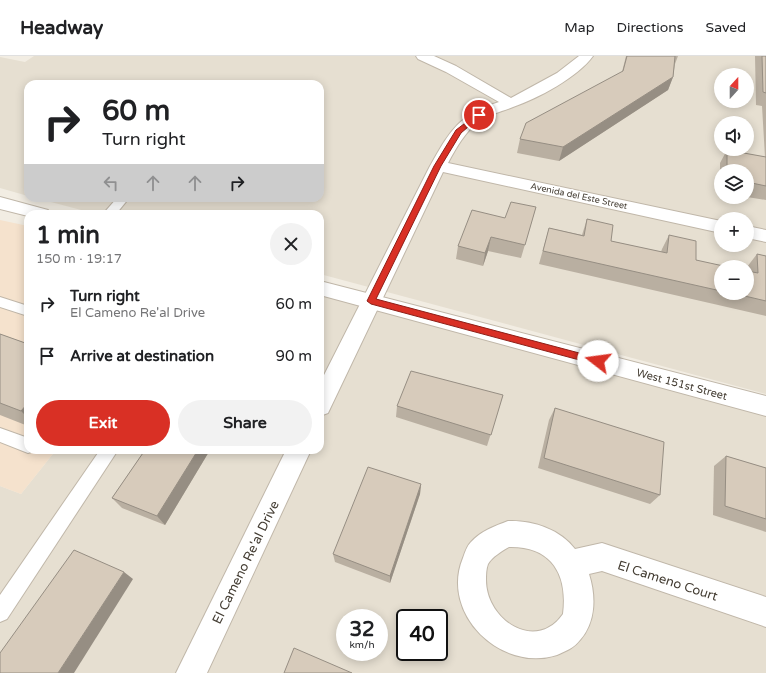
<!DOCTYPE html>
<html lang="en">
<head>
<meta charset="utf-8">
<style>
	body { margin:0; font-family:"Varela Round",sans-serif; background:#f2f2f2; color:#202124; height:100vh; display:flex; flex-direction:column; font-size:15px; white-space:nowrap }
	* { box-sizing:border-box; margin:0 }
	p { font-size:13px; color:#757577 }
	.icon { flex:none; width:22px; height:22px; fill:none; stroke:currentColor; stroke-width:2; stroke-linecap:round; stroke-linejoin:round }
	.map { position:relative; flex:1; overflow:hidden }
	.panel { position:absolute; left:24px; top:154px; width:300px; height:244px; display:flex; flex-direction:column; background:#fff; border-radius:12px; box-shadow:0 2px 10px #0003 }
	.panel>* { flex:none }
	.banner { position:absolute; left:24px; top:24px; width:300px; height:122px; border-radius:12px; box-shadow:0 2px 10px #0003; background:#fff; color:#202124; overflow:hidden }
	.needle { width:26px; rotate:21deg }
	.fabs { position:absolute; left:714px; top:12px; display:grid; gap:8px }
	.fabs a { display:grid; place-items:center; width:40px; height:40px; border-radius:50%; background:#fff; box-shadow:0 2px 10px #0003; font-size:20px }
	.speed { position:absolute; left:336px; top:553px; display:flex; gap:8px; font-size:20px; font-weight:700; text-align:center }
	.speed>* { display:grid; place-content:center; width:52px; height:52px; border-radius:50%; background:#fff; box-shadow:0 2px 10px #0003; line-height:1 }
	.speed small { font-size:10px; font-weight:400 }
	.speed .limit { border:2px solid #111; border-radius:6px; background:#fff; color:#111 }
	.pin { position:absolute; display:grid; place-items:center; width:34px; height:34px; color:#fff; margin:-17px; border:2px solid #fff; border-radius:50%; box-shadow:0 1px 4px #0007 }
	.me { position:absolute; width:44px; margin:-22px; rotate:285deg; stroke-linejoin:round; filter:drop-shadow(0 0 3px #0008) }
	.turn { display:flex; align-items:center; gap:14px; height:84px; padding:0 12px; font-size:18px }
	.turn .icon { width:52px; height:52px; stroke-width:2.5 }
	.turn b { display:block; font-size:28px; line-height:34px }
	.lanes { display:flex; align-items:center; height:38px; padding:0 12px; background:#0003; justify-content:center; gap:20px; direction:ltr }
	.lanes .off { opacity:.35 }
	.round { display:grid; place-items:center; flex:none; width:42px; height:42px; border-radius:21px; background:#f2f2f2 }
	.summary { display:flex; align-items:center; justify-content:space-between; height:68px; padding:0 12px }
	h1 { font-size:24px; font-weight:700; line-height:30px }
	.button { display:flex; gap:8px; margin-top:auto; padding:8px 12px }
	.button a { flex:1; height:46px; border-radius:24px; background:#d93025; color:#fff; font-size:16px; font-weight:700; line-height:46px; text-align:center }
	.button a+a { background:#f2f2f2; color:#202124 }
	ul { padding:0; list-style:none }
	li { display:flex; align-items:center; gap:12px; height:52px; padding:0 12px }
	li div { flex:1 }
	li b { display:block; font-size:15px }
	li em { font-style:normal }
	header { display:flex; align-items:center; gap:24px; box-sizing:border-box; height:56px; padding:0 20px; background:#fff; border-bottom:1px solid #e0e0e0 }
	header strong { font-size:19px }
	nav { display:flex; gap:22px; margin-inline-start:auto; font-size:14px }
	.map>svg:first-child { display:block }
	.residential { fill:#e6dfd1; fill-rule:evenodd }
	.commercial { fill:#f5e2cd }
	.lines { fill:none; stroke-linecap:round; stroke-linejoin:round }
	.service-casing { stroke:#c0b7a9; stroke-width:2 }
	.minor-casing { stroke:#c0b7a9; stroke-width:2 }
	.tertiary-casing { stroke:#c0b7a9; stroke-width:2 }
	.service { fill:#fff; fill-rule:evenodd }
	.minor { fill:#fff; fill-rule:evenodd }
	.tertiary { fill:#fff; fill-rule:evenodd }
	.wall { fill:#b9afa1 }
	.shaded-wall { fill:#968e83 }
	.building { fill:#d7cbbb; stroke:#968e83 }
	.route { fill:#d93025; stroke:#8d1f18 }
	.labels { text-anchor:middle; stroke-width:3; stroke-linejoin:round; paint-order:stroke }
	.far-street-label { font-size:9px; fill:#443d33; stroke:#fff }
	.street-label { font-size:11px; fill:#443d33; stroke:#fff }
	.near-street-label { font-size:13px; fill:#443d33; stroke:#fff }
</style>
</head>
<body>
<header>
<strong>Headway</strong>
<nav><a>Map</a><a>Directions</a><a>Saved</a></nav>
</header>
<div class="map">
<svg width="766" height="617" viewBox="0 0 766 617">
	<rect width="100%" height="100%" fill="#f2ede3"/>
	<!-- residential -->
	<g class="residential">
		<path d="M34,0h732v338l-446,-120v-60h-224l-60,-16h284v-114h-292v112l-28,-8v-131l25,5zM721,19h26v26h-26zM721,67h26v26h-26zM721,115h26v26h-26zM721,163h26v26h-26zM721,211h26v26h-26z"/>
		<path d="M320,239l446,120v258h-766v-187l21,8 35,-44h264zM345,562h34v34h-34zM405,562h34v34h-34z"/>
	</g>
	<!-- commercial -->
	<polygon class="commercial" points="0,164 28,170 28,394 56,394 21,438 0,430"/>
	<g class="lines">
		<!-- service casing -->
		<g class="service-casing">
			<g id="service">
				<polygon points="117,142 129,142 116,158 103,158"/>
				<polygon points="0,241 28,250 28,260 0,251"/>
				<polygon points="0,372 28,382 28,394 34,394 34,395 28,397 0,386"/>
				<polygon points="100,394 118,394 7,563 0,566 0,539"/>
			</g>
		</g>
		<!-- minor casing -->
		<g class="minor-casing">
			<g id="minor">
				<path d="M416,0h18l22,10 55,32 46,-25 22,-17h14c-15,21 -56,43 -80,51 -12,5 -24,7 -34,14 -14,11 -23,27 -31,42l273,58v12l-278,-61 -115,241 -8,3v-33l110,-217c20,-35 28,-51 69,-64l-53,-30 -28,-13z"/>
				<polygon points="747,170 766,174 766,186 747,182"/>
				<polygon points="286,394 311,394 207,617 176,617"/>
				<path d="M508,465c24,-1 52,8 67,28l27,-6 164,54v30l-164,-56 -13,3c7,22 7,48 -9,66 -6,8 -14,11 -23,15 -57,18 -117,-42 -94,-97 2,-6 4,-12 8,-16 10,-11 24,-16 37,-21zM509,491c43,-1 59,28 54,67 -27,39 -77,6 -77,-34 0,-5 0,-11 2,-16 4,-7 14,-13 21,-17z"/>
			</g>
		</g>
		<!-- tertiary casing -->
		<g class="tertiary-casing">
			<g id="tertiary">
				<polygon points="0,141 48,154 51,158 28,158 28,160 0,153"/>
				<polygon points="320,225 766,340 766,360 320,239"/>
			</g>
		</g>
		<!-- service -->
		<use href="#service" class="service"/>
		<!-- minor -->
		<use href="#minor" class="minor"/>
		<!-- tertiary -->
		<use href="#tertiary" class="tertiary"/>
	</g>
	<!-- wall -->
	<g class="wall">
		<polygon points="626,0 678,0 675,8 673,21 668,34 559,105 517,97 520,83 622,16"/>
		<polygon points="755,0 766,0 766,144 747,141 747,115 721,115 721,137 720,136 720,107 727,94 765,101 762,50 756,49"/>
		<polygon points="536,151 521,202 488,195 483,210 456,203 458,190 505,162"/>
		<polygon points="587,163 611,185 661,196 662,193 669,179 696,204 721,211 721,237 747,237 747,211 757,198 766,200 766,260 539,208 549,172 582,179"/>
		<polygon points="0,278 28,288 28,370 0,359"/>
		<polygon points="503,339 487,390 396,361 397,350"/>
		<polygon points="555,352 660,439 650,448 538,412 549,364"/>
		<polygon points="145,394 210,394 165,469 122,452 112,442"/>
		<polygon points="726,400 766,412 766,476 713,459 714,410"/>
		<polygon points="421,428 420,438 390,527 335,506 333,498"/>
	</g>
	<!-- shaded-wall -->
	<g class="shaded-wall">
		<polygon points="673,21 668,34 559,105 563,91"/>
		<polygon points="491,181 488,195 483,210 485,197"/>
		<polygon points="28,347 28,362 21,355"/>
		<polygon points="198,394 210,394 165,469 157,460"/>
		<polygon points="421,428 420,438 390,527 390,520"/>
		<polygon points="124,516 133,523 74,617 58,617"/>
	</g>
	<!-- building -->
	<g class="building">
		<polygon points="627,0 675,0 673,21 563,91 520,83 526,67 623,15"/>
		<polygon points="762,0 766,0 766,37 763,36"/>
		<polygon points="727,94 766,101 766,130 747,126 747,115 727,115"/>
		<polygon points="511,146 536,151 525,189 491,181 485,197 458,190 472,154 505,162"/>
		<polygon points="587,163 613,169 611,185 667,197 669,179 696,185 696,204 728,211 721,211 721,235 543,195 549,172 584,180"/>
		<polygon points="757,198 766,200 766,245 732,237 747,237 747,215 758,217"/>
		<polygon points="0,278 28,288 28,347 21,355 0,347"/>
		<polygon points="411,315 503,339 491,379 397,350"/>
		<polygon points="555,352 664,386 660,439 544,402"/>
		<polygon points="145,394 198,394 157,460 112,442"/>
		<polygon points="726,400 766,412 766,463 725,450"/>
		<polygon points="368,411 421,428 390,520 333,498"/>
		<polygon points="74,494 124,516 58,617 0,617 0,597"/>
		<polygon points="294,592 352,617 284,617"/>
	</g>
	<!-- route -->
	<polygon class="route" points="477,58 482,59 461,77 441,110 376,243 598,302 603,305 601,308 598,309 371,248 367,245 434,110 456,74"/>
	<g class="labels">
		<!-- far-street labels -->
		<g class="far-street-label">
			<text transform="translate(579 140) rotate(12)" y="3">Avenida del Este Street</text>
		</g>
		<!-- street labels -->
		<g class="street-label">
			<text transform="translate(682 328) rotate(15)" y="4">West 151st Street</text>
		</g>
		<!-- near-street labels -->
		<g class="near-street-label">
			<text transform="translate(245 506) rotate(-64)" y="5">El Cameno Re'al Drive</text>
			<text transform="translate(668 524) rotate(18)" y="5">El Cameno Court</text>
		</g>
	</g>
</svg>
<div class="fabs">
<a><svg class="needle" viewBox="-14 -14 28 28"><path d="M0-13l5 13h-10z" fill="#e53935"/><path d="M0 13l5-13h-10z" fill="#757577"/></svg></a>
<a><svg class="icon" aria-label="sound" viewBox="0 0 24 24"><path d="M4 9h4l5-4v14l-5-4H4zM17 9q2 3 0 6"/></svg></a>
<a><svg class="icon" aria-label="layers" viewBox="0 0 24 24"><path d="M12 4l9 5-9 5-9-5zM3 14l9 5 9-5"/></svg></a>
<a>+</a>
<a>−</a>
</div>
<div class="speed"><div>32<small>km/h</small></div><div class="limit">40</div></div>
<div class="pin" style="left:479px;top:59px;background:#d93025"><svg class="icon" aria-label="arrive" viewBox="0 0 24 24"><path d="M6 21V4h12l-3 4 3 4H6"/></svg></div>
<svg class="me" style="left:598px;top:305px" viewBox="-20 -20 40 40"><circle r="19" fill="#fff"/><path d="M0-13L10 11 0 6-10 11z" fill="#d93025"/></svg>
<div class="banner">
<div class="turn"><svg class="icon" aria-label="right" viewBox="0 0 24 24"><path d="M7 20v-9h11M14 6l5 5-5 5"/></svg><div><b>60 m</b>Turn right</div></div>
<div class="lanes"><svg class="icon off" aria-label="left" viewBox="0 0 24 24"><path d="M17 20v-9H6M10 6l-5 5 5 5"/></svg><svg class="icon off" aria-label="ahead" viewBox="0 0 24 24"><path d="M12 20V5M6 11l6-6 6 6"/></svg><svg class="icon off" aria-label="ahead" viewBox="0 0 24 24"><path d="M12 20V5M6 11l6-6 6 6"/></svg><svg class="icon" aria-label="right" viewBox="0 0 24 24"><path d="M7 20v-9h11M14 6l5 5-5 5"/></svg></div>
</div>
<section class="panel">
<div class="summary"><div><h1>1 min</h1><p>150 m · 19:17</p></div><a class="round"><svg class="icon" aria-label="close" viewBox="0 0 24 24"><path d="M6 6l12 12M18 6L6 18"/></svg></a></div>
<ul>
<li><svg class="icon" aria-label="right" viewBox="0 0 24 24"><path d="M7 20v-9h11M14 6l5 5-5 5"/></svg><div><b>Turn right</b><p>El Cameno Re'al Drive</p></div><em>60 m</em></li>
<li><svg class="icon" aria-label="arrive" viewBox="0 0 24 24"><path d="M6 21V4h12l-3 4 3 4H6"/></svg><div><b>Arrive at destination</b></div><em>90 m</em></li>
</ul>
<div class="button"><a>Exit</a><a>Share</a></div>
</section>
</div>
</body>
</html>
